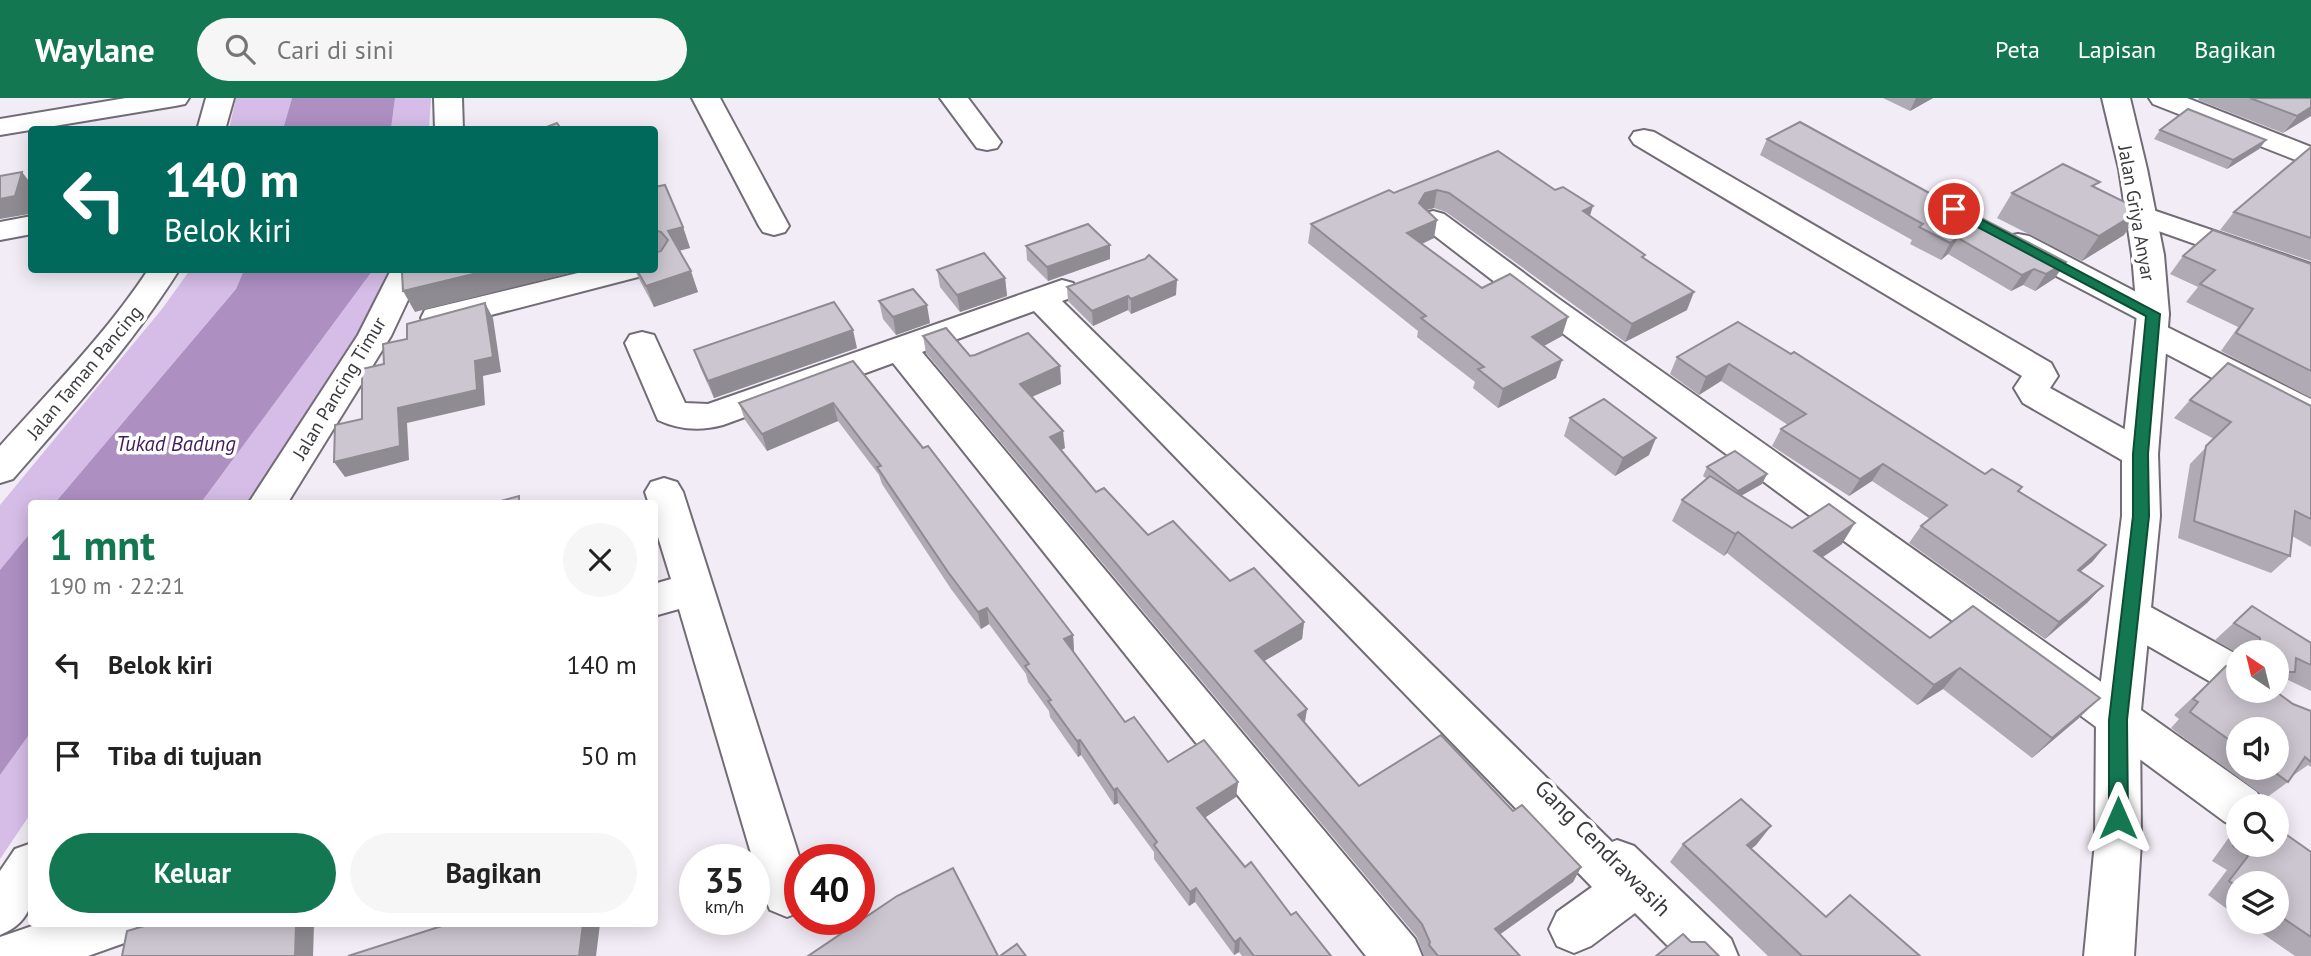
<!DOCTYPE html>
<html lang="id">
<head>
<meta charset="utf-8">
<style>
	body { margin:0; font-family:"PT Sans",sans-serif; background:#f6f6f6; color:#222; height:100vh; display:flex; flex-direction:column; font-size:26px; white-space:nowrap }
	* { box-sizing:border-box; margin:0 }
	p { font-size:23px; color:#767676 }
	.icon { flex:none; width:38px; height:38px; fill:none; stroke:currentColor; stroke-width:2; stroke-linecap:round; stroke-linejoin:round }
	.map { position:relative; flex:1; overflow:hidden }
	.details { position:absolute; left:28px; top:402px; width:630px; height:427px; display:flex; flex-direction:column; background:#fff; border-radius:7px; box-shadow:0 4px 18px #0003 }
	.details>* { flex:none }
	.top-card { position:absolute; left:28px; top:28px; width:630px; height:147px; border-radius:7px; box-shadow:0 4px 18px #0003; background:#00695c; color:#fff; overflow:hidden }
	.needle { width:46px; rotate:325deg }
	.buttons { position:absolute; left:2226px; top:542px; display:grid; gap:14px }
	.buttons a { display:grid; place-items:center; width:63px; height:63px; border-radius:50%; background:#fff; box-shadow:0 4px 18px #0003; font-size:35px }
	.speed { position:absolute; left:679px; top:746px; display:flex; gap:14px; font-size:35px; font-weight:700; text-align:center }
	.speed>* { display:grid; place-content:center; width:91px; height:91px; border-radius:50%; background:#fff; box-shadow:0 4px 18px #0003; line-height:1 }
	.speed small { font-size:18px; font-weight:400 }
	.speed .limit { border:10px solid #d22; background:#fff; color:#111 }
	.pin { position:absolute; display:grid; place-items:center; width:60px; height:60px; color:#fff; margin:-30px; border:4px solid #fff; border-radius:50%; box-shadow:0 2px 7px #0007 }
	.me { position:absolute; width:77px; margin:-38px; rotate:0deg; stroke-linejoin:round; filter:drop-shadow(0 0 5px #0008) }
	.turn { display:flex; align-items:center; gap:24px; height:147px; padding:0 21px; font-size:32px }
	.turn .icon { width:91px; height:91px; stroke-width:2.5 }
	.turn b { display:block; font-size:49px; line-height:60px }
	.round { display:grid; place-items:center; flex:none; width:74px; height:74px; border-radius:37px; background:#f6f6f6 }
	.head { display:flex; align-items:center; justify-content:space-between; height:119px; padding:0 21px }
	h1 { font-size:42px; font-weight:600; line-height:52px; color:#137851 }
	.cta { display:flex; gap:14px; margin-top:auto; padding:14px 21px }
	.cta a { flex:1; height:80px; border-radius:42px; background:#137851; color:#fff; font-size:28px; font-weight:600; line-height:80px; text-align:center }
	.cta a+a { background:#f6f6f6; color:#222 }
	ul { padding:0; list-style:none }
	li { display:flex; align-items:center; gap:21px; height:91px; padding:0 21px }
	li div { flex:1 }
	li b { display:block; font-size:26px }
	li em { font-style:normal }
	header { display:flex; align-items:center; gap:42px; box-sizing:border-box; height:98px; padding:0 35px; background:#137851; color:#fff }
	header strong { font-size:33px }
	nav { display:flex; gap:38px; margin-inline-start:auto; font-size:24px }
	.search { width:490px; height:63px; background:#f6f6f6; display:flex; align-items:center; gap:18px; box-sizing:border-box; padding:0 24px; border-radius:38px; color:#767676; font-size:26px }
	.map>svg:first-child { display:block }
	.green { fill:#d5bde7 }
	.water { fill:#ad8fc2 }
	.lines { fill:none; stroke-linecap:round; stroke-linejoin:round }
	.street-casing { stroke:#716c75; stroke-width:4 }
	.secondary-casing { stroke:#716c75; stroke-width:4 }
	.street { fill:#fff; fill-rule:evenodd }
	.secondary { fill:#fff; fill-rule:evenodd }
	.wall { fill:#afaab3; fill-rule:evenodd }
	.shaded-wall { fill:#8f8b92 }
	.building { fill:#ccc6d0; stroke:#8f8b92; stroke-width:2 }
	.route { fill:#137851; stroke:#0c4e35; stroke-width:2 }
	.labels { text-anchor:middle; stroke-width:7; stroke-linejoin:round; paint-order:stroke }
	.street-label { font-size:19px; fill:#3c3a3e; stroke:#fff }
	.water-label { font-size:21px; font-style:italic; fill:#431c5b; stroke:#fff }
	.near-street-label { font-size:23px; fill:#3c3a3e; stroke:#fff }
</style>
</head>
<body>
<header>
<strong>Waylane</strong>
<div class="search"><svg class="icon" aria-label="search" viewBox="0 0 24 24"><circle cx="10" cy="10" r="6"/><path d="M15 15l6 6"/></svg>Cari di sini</div>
<nav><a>Peta</a><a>Lapisan</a><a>Bagikan</a></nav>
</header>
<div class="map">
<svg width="2311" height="858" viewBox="0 0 2311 858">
	<rect width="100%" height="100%" fill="#f2ecf6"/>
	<!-- green -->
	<g class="green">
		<polygon points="236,0 292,0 283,31 229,31"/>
		<polygon points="395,0 431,0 429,31 391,31"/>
		<polygon points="190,172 244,172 236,191 54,406 32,406 31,434 0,472 0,407 162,211"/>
		<polygon points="373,172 397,172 274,370 249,406 200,406"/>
		<polygon points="31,634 31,715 0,761 0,677"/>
	</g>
	<!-- water -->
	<g class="water">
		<polygon points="292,0 395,0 391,31 283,31"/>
		<polygon points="244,172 373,172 200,406 54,406 236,191"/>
		<polygon points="31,434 31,634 0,677 0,472"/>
	</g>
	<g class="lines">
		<!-- street casing -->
		<g class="street-casing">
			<g id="street">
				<polygon points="126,0 189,0 185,6 175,8 0,37 0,21"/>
				<polygon points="434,0 462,0 463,32 435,32"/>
				<polygon points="692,0 720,0 789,128 785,134 774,137 763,134 759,128"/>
				<polygon points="940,0 968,0 1001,44 997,50 987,52 977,50"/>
				<polygon points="2149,0 2187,0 2311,49 2311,68 2153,6"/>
				<polygon points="1644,32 1654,34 2051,265 2058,278 2050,290 2153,347 2158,356 2153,365 2140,369 2127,365 2023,305 2014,290 2022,278 1634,46 1630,40 1634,34"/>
				<polygon points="2141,108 2311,166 2311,187 2130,123 2126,117 2130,111"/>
				<polygon points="1433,113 1444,116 1559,201 2257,694 2264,709 2238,709 2238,729 2225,724 1535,215 1422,128 1418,122 1422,116"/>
				<polygon points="32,118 32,136 0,142 0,124"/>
				<polygon points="2018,136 2029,138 2165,209 2169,216 2165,223 2159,225 2311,301 2311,328 2298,325 2140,242 2135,234 2140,226 2146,225 2007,152 2003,145 2007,138"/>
				<polygon points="391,172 422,172 391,238 287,406 248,406 358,237"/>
				<polygon points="590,172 643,172 638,179 437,231 425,228 421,220 425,212"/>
				<path d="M1062,182l11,3 5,7 -5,7 -11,4 550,541 5,-2 17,6 97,93 7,17h-60l-43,-43 -44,33 -17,7 -17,-7 -8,-17 8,-17 35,-25 -558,-576 -112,41 493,587 7,17h-56l-473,-593 -170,62c-22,6 -44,5 -65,-5l-33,-77 5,-8 12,-3 12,3 31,68 23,1z"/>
				<polygon points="664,380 677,384 683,394 800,761 800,814 787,819 770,812 763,796 679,511 654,518 654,486 671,481 654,426 654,406 649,406 645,394 651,384"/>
				<polygon points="2131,502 2145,506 2238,557 2238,593 2245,593 2238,596 2223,591 2117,530 2111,518 2117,506"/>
				<path d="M32,745c0,39 11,75 -32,92v-64l15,-22z"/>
				<polygon points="38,826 138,826 130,843 88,858 0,858 0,839"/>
			</g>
		</g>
		<!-- secondary casing -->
		<g class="secondary-casing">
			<g id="secondary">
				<polygon points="206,0 234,0 225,32 197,32"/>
				<polygon points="2102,0 2130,0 2147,71 2164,157 2169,216 2158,356 2160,418 2140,622 2141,744 2134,858 2084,858 2095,744 2096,622 2122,418 2122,356 2137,216 2132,157 2119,71"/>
				<path d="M148,172h31c-48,76 -108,142 -166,209l-13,4v-37c51,-57 106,-112 148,-176z"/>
			</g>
		</g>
		<!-- street -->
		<use href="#street" class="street"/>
		<!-- secondary -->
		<use href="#secondary" class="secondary"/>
	</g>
	<!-- wall -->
	<g class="wall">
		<polygon points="1883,0 1933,0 1910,13"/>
		<polygon points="2199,0 2311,0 2283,35 2198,2"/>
		<polygon points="2160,32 2266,42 2259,51 2227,71 2154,41"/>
		<polygon points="1767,41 2055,180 2035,193 2023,187 2011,193 1948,156 1941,162 1910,146 1912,142 1760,57"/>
		<polygon points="2311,49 2311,163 2220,132 2234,114"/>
		<polygon points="1498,53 1590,118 1644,160 1687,212 1625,244 1446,114 1434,110 1427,112 1434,140 1422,146 1482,190 1562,238 1544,248 1556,280 1498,310 1473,290 1475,284 1417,239 1418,233 1308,145 1311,126 1394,95"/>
		<polygon points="654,89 683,129 690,150 679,152 698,194 654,209 639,181 635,172 654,172 661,153 656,152 654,153"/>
		<polygon points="2095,90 2124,137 2082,163 1997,120 2012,95"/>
		<polygon points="1026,148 1110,161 1048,183 1027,162"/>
		<polygon points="2183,158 2311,166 2311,300 2221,253 2238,229 2186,204 2198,189 2170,176"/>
		<polygon points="937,172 1005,180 1007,198 960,214 940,189"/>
		<polygon points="1067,189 1176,197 1131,216 1128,212 1093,228 1068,203"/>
		<polygon points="879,203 930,225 896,237 883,221"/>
		<polygon points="1738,224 1985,376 2022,389 2019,393 2106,447 2092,464 2080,473 2088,504 2045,541 1909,445 1921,428 1930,421 1872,383 1849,398 1772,348 1781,331 1788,327 1721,283 1699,297 1670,276 1677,259"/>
		<polygon points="923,238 970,258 1060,268 1061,286 1032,299 1065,350 1061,352 1096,394 1148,437 1304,524 1302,541 1264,563 1307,611 1305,625 1359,688 1513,713 1581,769 1573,784 1500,836 1520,858 1424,858 1417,839 926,255"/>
		<polygon points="857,250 714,300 700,269 694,252"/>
		<polygon points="853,263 1073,537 1074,553 1073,553 1125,624 1168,664 1238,684 1236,699 1205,719 1245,769 1331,858 1242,858 1239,854 1234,857 1195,804 1189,808 1154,761 1154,754 1118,705 1114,707 1081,657 1078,659 1050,619 1049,613 1028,584 1026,576 989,526 981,531 951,491 882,386 879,377 838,323 767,353 745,322 739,305"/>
		<polygon points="2190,302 2311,308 2311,449 2292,438 2290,458 2271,475 2178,440 2190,366 2214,341 2174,320"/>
		<polygon points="1570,320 1649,357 1615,378 1564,338"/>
		<polygon points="1707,369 1767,376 1762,386 1741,397 1792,430 1842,446 1822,459 1930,540 2079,620 2032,660 1943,591 1917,607 1727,455 1724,458 1672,423 1682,402 1707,381 1703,378"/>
		<polygon points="2252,508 2311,545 2311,593 2286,581 2277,588 2277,555 2238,556 2215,542"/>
		<path d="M2226,568l67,38 18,7v56l-3,-2 -17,12 -3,5 -22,16 -95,-70 8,-9 -5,-4zM2238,632l39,38h-39z"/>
		<polygon points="1771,728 1756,747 1751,751 1826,819 1920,858 1768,858 1670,764 1683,746"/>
		<polygon points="2238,728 2238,747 2311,754 2311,858 2295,858 2246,824 2277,824 2277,786 2238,786 2238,819 2208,797 2227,772 2212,763 2235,731"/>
	</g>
	<!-- shaded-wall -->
	<g class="shaded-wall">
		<polygon points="1916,0 1933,0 1910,13"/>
		<polygon points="2311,9 2311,18 2283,35 2297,18"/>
		<polygon points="2266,42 2259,51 2227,71 2233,62"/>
		<polygon points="22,74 32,87 32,107 29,116 0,121 0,101"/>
		<polygon points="1437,92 1434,110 1421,113 1419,105 1425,95"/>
		<polygon points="1593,108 1587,127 1583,113"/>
		<polygon points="2141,112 2124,137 2082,163 2099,138"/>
		<polygon points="1437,122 1434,140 1404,154 1407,135"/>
		<polygon points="683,129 690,150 675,154 668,133"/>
		<polygon points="1958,140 1948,156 1941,162 1950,145"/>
		<polygon points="1110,147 1110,161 1048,183 1047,169"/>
		<polygon points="2066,164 2055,180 2035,193 2046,176"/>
		<polygon points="2034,171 2023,187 2011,193 2022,177"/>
		<polygon points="490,172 582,172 415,214 403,193"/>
		<polygon points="691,173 698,194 654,209 646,188"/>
		<polygon points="1005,180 1007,198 960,214 957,197"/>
		<polygon points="1177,182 1176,197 1131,216 1131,201"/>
		<polygon points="1694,194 1687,212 1625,244 1632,226"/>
		<polygon points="1128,198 1128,212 1093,228 1092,213"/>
		<polygon points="485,205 493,220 501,274 483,278 485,307 407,325 409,362 345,379 334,364 398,310 475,263"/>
		<polygon points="927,207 930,225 896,237 893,219"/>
		<polygon points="1568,219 1562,238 1527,257 1532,239"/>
		<polygon points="853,232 857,250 714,300 708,283"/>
		<polygon points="1562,262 1556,280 1498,310 1503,291"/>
		<polygon points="1729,266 1721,283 1699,297 1706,279"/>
		<polygon points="1060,268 1061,286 1022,303 1020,286"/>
		<polygon points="833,305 838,323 767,353 762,336"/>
		<polygon points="1063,333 1065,350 1051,357 1050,339"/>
		<polygon points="1656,340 1649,357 1615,378 1623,360"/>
		<polygon points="1883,366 1872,383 1849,398 1860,381"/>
		<polygon points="1767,376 1762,386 1734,402 1738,393"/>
		<polygon points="1855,425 1842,446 1801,474 1814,453"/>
		<polygon points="1738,434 1727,455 1724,458 1735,436"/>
		<polygon points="2106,447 2092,464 2063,488 2078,472"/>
		<polygon points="2103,488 2088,504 2045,541 2059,524"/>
		<polygon points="987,510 989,526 981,531 978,514"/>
		<polygon points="1304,524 1302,541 1254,569 1255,553"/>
		<polygon points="1073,537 1074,553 1066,557 1064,541"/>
		<polygon points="1960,570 1943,591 1917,607 1934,587"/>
		<polygon points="2100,600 2079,620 2032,660 2052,640"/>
		<polygon points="1307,611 1304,627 1298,617"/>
		<polygon points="1080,642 1081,657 1078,659 1077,643"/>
		<polygon points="1238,684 1236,699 1197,725 1197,710"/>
		<polygon points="1117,690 1118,705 1114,707 1114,692"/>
		<polygon points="1771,728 1756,747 1733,765 1747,747"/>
		<polygon points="1581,769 1573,784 1488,845 1495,831"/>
		<polygon points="1196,790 1195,804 1189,808 1190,794"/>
		<polygon points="296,826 314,826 313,858 295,858"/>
		<polygon points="583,826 600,826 596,858 579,858"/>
		<polygon points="1240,840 1239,854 1234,857 1235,844"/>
	</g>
	<!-- building -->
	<g class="building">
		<polygon points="2250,0 2311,0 2311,9 2297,18"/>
		<polygon points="2188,11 2266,42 2233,62 2160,32"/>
		<polygon points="1800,24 1951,107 1960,109 2066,164 2046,176 2034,171 2022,177 1958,140 1950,145 1919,129 1923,126 1767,41"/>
		<polygon points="557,25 562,32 539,32"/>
		<polygon points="2311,49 2311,140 2234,114"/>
		<polygon points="1498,53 1555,92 1563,89 1593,108 1583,113 1645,157 1642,159 1694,194 1632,226 1449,95 1437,92 1425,95 1419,105 1437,122 1407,135 1482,190 1510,176 1568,219 1532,239 1562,262 1503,291 1478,271 1484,269 1421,220 1426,218 1311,126 1389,92 1394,95"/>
		<polygon points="2063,66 2100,84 2092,88 2141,112 2099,138 2012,95"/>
		<polygon points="22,74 15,98 0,101 0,78"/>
		<polygon points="665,87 683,129 668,133 691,173 646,188 637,172 654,172 654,155 661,153 668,142 661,134 654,132 654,89"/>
		<polygon points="1088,126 1110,147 1047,169 1026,148"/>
		<polygon points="2213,132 2311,166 2311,273 2236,235 2253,211 2200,186 2215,172 2183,158"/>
		<polygon points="984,155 1005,180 957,197 937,172"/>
		<polygon points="1149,157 1177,182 1131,201 1128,198 1092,213 1067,189 1145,161"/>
		<polygon points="404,172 490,172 403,193 402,175"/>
		<polygon points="913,191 927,207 893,219 879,203"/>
		<polygon points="834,204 853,232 708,283 694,252"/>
		<polygon points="485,205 493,259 475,263 477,292 398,310 400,348 334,364 335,327 362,321 362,271 384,266 383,246 407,241 407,226"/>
		<polygon points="1738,224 1791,256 1794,254 1985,376 1992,371 2022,389 2018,393 2106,447 2078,472 2103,488 2059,524 1921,428 1947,407 1883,366 1860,381 1781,331 1806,316 1729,266 1706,279 1677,259"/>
		<polygon points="946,230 970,258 975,257 1028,235 1060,268 1020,286 1063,333 1050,339 1096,394 1104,390 1148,437 1173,423 1230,483 1254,470 1304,524 1255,553 1307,611 1298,617 1359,688 1441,637 1513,713 1522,707 1581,769 1495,831 1520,858 1438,858 1429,847 1430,844 1422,826 923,238"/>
		<polygon points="853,263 923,350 928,348 1073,537 1064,541 1125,624 1134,619 1168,664 1204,642 1238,684 1197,710 1245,769 1251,764 1291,817 1296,814 1331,858 1254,858 1240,840 1235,844 1196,790 1190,794 1154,747 1157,744 1117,690 1114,692 1080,642 1077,643 1048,603 1051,602 1025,568 1029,566 987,510 978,514 948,474 877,369 881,368 833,305 762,336 739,305"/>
		<polygon points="2228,265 2311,308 2311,421 2295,413 2290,458 2194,423 2206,348 2231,324 2190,302"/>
		<polygon points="1604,301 1656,340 1623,360 1570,320"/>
		<polygon points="1735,353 1767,376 1738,393 1707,369"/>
		<polygon points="1710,378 1792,430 1829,406 1855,425 1814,453 1930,540 1973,508 2100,600 2052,640 1960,570 1934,587 1738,434 1735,436 1682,402"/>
		<polygon points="519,398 519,406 490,406"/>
		<polygon points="2252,508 2311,545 2311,567 2296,560 2295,574 2277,574 2277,555 2260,555 2260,540 2234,525"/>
		<polygon points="2226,568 2238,574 2238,593 2275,593 2293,606 2311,613 2311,664 2305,659 2288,684 2269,670 2277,670 2277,632 2238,632 2238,648 2190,614 2198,604 2193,601"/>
		<polygon points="1741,701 1771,728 1747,747 1826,819 1850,797 1920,858 1802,858 1683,746"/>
		<polygon points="2277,730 2311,754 2311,839 2277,816 2277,786 2238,786 2238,789 2229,783 2248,758 2233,748 2238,740 2238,747 2277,747"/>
		<polygon points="953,770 998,858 808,858 897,798"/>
		<polygon points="151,826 296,826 295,858 122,858 127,833"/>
		<polygon points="448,826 583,826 579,858 348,858"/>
		<polygon points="1683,836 1691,844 1705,844 1719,858 1656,858"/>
		<polygon points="1017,846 1026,858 1000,858"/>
	</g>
	<!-- route -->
	<polygon class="route" points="1954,107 2160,216 2148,356 2149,418 2127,622 2128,720 2125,726 2118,729 2111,726 2109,720 2109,622 2133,418 2133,356 2146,218 1949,114 1949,108"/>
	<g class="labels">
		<!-- street labels -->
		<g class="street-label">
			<text transform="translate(2137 115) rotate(80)" y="7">Jalan Griya Anyar</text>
			<text transform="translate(84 274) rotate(-50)" y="7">Jalan Taman Pancing</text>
			<text transform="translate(339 290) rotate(-59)" y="7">Jalan Pancing Timur</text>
		</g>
		<!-- water labels -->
		<g class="water-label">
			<text x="176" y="353">Tukad Badung</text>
		</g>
		<!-- near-street labels -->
		<g class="near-street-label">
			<text transform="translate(1603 750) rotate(45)" y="8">Gang Cendrawasih</text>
		</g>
	</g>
</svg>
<div class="buttons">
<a><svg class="needle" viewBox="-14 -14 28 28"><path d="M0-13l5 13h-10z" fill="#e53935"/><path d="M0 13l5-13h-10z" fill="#767676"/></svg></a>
<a><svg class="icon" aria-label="sound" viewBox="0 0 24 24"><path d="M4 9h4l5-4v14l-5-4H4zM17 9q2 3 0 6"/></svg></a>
<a><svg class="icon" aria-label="search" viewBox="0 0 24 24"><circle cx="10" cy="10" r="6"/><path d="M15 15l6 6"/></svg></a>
<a><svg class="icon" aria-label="layers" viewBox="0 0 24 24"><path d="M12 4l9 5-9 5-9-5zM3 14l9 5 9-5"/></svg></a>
</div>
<div class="speed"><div>35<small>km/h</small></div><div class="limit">40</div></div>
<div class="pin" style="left:1954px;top:111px;background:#d93025"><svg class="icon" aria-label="arrive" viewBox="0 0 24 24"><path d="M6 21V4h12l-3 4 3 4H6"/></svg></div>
<svg class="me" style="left:2118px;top:720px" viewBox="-20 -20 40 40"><path d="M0-17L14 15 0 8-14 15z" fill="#137851" stroke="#fff" stroke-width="4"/></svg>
<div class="top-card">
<div class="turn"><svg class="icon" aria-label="left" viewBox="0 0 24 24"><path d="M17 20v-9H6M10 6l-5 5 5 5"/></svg><div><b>140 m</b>Belok kiri</div></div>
</div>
<section class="details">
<div class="head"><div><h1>1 mnt</h1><p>190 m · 22:21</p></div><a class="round"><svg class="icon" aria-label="close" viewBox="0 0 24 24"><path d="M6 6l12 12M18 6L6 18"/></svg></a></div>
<ul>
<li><svg class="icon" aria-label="left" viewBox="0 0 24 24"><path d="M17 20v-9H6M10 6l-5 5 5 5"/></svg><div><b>Belok kiri</b></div><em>140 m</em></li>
<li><svg class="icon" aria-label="arrive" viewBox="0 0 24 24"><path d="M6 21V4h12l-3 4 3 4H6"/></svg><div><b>Tiba di tujuan</b></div><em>50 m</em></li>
</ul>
<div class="cta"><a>Keluar</a><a>Bagikan</a></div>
</section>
</div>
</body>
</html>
